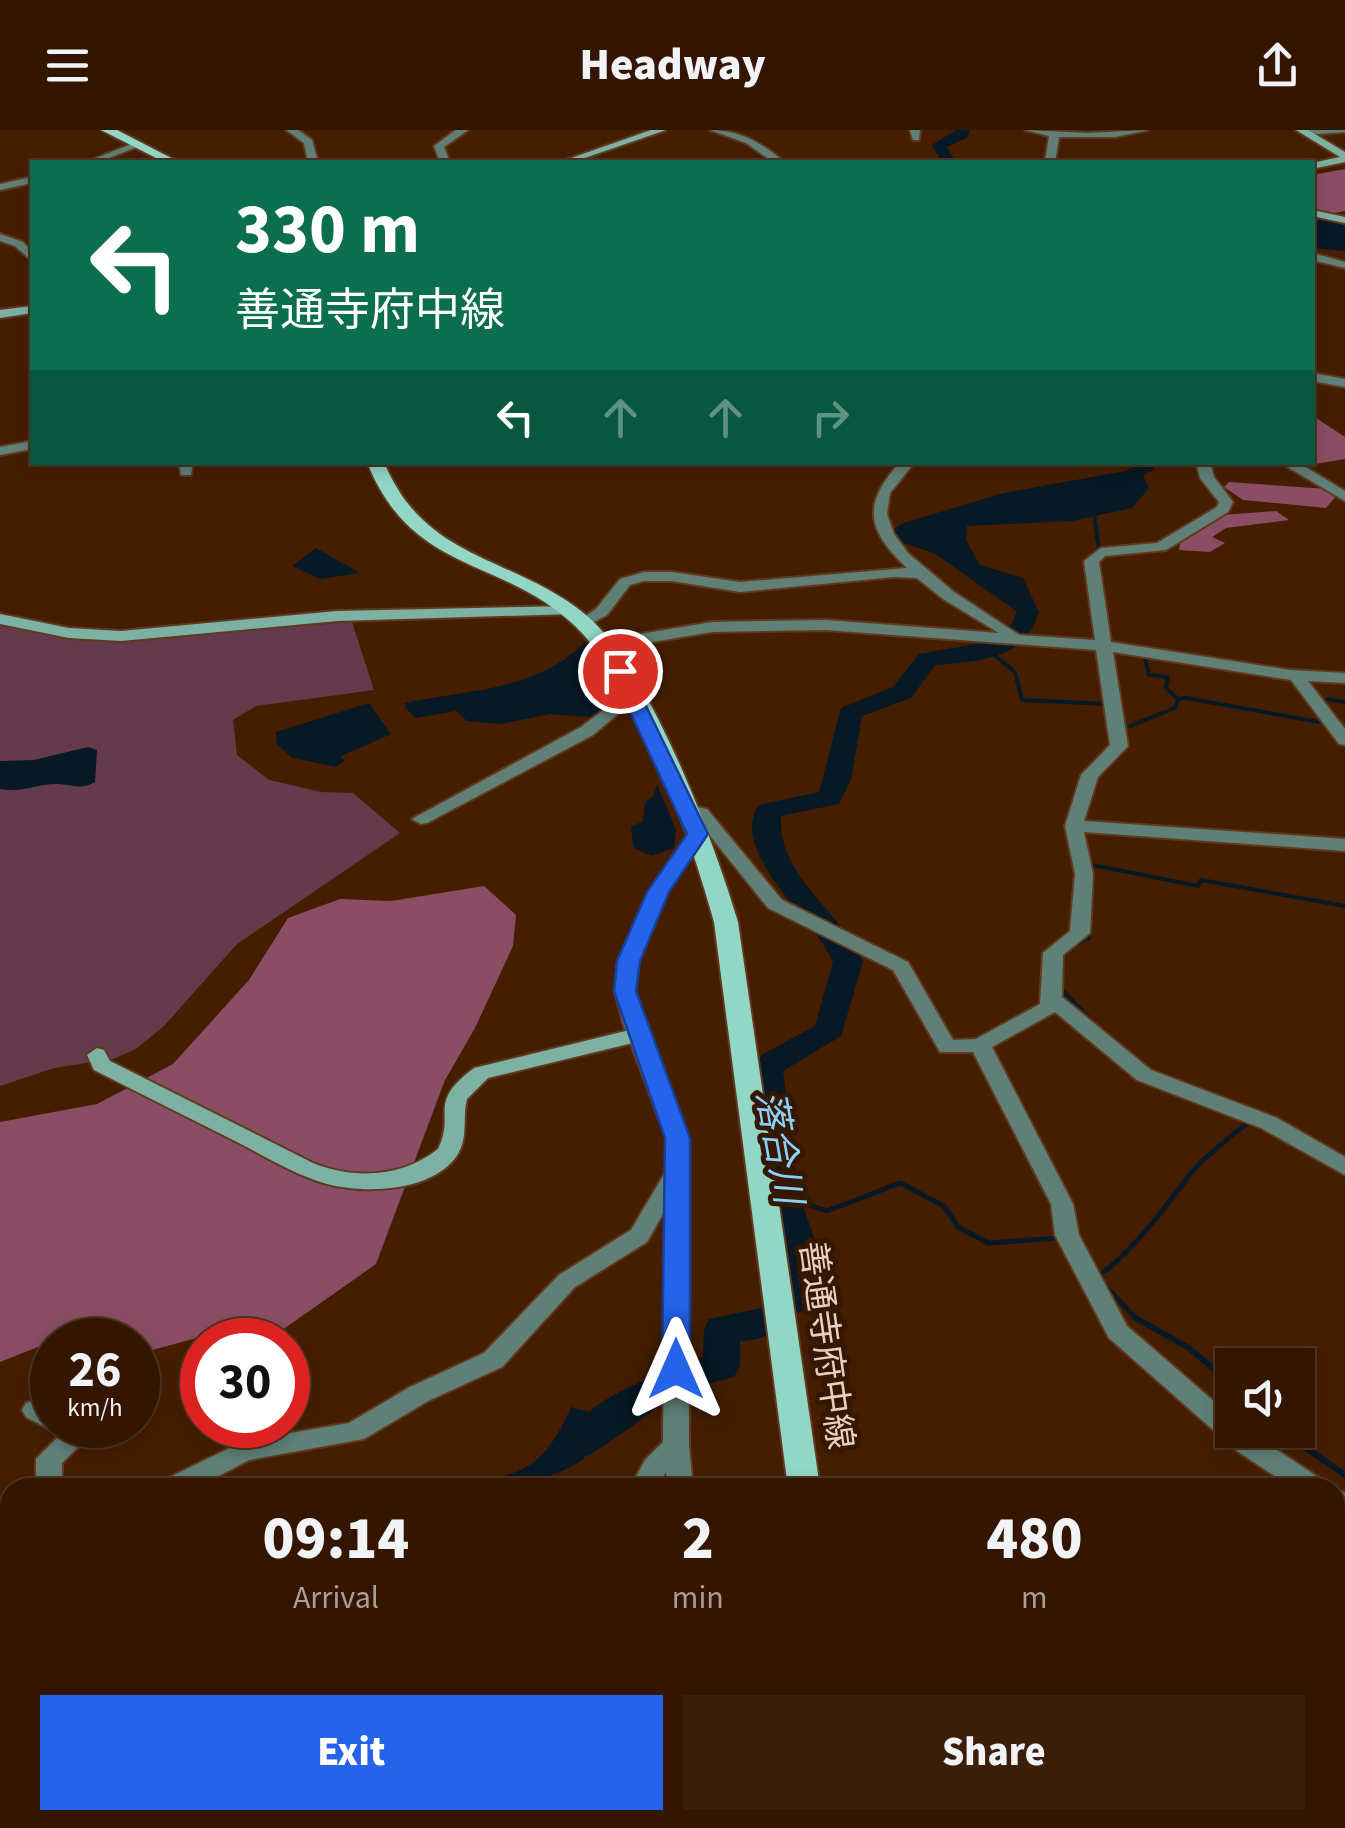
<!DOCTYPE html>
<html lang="en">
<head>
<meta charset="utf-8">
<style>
	body { margin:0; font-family:"Source Sans 3","Noto Sans JP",sans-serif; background:#3c1f0a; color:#f1f3f6; height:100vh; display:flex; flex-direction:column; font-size:38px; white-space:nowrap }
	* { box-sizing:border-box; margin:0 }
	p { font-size:32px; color:#a99f99 }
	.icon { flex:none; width:55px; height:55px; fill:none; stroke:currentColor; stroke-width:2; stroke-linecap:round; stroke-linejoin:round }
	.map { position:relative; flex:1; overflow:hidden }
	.details { position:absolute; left:0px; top:1348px; width:1345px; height:352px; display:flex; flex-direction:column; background:#341600; border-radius:30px 30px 0 0; box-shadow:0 5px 15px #0003,0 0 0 2px #4e3522 }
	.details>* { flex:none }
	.top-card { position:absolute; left:30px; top:30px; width:1285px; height:305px; border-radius:0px; box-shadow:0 5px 15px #0003,0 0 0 2px #4e3522; background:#0b6e4f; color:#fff; overflow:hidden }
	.buttons { position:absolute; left:1215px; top:1218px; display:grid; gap:20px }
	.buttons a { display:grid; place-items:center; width:100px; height:100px; border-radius:0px; background:#341600; box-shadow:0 5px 15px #0003,0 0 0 2px #4e3522; font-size:50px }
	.speed { position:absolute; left:30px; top:1188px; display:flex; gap:20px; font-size:50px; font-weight:700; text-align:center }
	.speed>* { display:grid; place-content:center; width:130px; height:130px; border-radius:50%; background:#341600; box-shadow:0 5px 15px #0003,0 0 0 2px #4e3522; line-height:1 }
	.speed small { font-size:25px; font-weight:400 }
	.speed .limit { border:15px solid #d22; background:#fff; color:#111 }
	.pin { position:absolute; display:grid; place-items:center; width:85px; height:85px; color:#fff; margin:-42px; border:5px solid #fff; border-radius:50%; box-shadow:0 2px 10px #0007 }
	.me { position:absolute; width:110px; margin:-55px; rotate:0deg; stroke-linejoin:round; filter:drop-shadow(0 0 8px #0008) }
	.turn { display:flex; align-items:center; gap:35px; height:210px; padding:0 40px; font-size:45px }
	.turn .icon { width:130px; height:130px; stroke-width:2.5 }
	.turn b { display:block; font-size:70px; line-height:85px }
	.lanes { display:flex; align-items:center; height:95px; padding:0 40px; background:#0003; justify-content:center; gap:50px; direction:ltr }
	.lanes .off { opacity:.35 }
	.eta { display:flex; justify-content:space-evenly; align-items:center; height:170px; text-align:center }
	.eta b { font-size:60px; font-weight:800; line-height:70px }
	.action { display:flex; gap:20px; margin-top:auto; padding:20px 40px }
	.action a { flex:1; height:115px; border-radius:0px; background:#2563eb; color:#fff; font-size:40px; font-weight:800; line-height:115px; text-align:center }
	.action a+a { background:#3c1f0a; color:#f1f3f6 }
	header { display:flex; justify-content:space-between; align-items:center; height:130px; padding:0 40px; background:#341600; font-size:45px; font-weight:800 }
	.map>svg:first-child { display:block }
	.green { fill:#653a4a }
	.forest { fill:#8a4d64 }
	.water { fill:#061925 }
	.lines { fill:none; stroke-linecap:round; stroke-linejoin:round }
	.stream-far2 { stroke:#061925; stroke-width:4 }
	.stream-far1 { stroke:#061925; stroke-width:5 }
	.stream { stroke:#061925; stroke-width:6 }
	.river { fill:#061925; fill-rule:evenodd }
	.street-casing { stroke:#5f3a1f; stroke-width:4 }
	.secondary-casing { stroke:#5f3a1f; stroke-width:4 }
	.primary-casing { stroke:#5f3a1f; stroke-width:4 }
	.street { fill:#608077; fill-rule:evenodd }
	.secondary { fill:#7cb1a3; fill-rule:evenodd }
	.primary { fill:#92d6c5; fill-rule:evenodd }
	.route { fill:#2563eb; stroke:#184099; stroke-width:2.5 }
	.labels { text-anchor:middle; stroke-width:10; stroke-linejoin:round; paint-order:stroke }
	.street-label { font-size:35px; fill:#e9d0bf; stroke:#351801 }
	.water-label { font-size:38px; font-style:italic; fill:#8bd1fd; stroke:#351801 }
</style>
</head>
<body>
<header><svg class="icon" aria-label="menu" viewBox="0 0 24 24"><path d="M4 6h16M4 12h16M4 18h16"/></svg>Headway<svg class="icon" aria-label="share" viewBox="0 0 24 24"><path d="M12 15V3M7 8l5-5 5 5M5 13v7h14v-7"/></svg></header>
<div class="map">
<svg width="1345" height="1698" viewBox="0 0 1345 1698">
	<rect width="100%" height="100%" fill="#451e00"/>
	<!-- green -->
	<polygon class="green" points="352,492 374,560 256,576 233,590 237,625 269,650 321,662 353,663 400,703 237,814 164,896 136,919 113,929 54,938 0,956 0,495 64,508 115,511"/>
	<!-- forest -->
	<g class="forest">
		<polygon points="1345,39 1345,81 1329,84 1313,80 1312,45"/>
		<polygon points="1313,286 1345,307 1345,329 1303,336 1295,333 1312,332"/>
		<polygon points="1229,352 1327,359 1337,365 1326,378 1243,370 1224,357"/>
		<polygon points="1276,381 1289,390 1226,398 1212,407 1225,413 1210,422 1179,420 1181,408 1222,385"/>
		<polygon points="484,756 516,785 513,816 475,898 445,950 376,1134 268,1210 218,1202 138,1224 138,1210 52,1210 52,1216 43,1215 0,1232 0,992 97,974 173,934 249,850 288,788 340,769 391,771"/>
	</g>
	<!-- water -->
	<g class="water">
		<polygon points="1324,88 1345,91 1345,121 1313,118 1313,93"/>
		<polygon points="1137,339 1147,341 1143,346 1149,358 1132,378 1072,391 967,396 966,410 980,435 1023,448 1037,478 1021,503 1008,498 1021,484 934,423 900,412 892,400 903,393 1004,363"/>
		<polygon points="316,418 360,443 320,449 292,436"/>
		<path d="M585,512c9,14 21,60 17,76l-52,-4 -50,10 -33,-3 -11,-10 -41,7 -10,-11v-4c63,-13 132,-12 180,-61z"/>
		<polygon points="369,573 391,604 341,626 345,631 336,637 293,628 277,615 276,602"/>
		<path d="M88,617l9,3 -2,32c-15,9 -23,2 -39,2 -22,0 -30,9 -56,5v-28l34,-1z"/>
		<polygon points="657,654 676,700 674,718 651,726 633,717 631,697 643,691 645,672 654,665"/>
		<path d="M571,1277l50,14 -33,22 -4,16c-43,29 -97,29 -148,28 75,-12 102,-5 135,-80z"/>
	</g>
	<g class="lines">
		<!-- stream-far2 -->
		<g class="stream-far2">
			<polyline points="1094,384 1099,420"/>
			<polyline points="992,523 1015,542 1022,570 1109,574"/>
			<polyline points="1144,524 1149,545 1168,547 1166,558 1178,569"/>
			<polyline points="1327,569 1345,572"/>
			<polyline points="1130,596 1175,578 1178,569 1186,568 1319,592"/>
			<polyline points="1089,740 1090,735 1103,737 1198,756 1201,750 1345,776"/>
		</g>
		<!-- stream-far1 -->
		<g class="stream-far1">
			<polyline points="1073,815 1088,808 1088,801"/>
			<polyline points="1059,857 1089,889"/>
			<polyline points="1308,1023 1345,1042"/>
			<polyline points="782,1066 827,1081 900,1053 944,1076 958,1097 988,1113 1059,1108 1061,1112"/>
			<path d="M1101,1148l-2,-3c33,-21 69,-72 93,-103 16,-19 40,-36 59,-52"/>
			<polyline points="1106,1157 1138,1190"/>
		</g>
		<!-- stream -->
		<g class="stream">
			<polyline points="1134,1187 1189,1218 1232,1254"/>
			<polyline points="1280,1300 1345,1345"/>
		</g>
		<!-- river -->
		<g class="river">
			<polygon points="956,0 970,0 967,8 947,17 956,32 942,32 932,15"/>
			<polygon points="1134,332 1154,332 1154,340 1107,359 1097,353 1134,337"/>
			<path d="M1027,474l12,7c-13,49 -60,50 -104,54l-24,33 -49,18 -11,64 -12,24 -58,12c-4,60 60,95 82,146l-22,74 -58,35 16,124 23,66v26l-11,22 -13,4 -13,-4 -5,-9 6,-13 1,-26 -22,-66 -14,-127 12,-14 52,-28 18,-64c-18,-43 -104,-108 -75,-157l61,-13 22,-84 52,-21 26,-33 75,-13 17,-15 8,-20z"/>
			<path d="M766,1177l13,3 5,10c-9,16 -26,20 -44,21v26l-6,10 -42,11 -13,-4 -6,-10 6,-10 24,-7 1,-28 5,-10z"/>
			<path d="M658,1246l13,4 6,10c-4,7 -76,59 -86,64 -9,4 -15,2 -24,-1l-5,-11c16,-31 63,-56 96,-66z"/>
			<polygon points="0,1431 10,1434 10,1473 0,1470"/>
		</g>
		<!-- street casing -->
		<g class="street-casing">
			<g id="street">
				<polygon points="286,0 298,0 312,10 318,32 308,32 304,13"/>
				<polygon points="456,0 468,0 444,17 450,32 440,32 434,16"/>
				<path d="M710,0c29,0 53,13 74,32h-11l-27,-19z"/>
				<polygon points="910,0 920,0 919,10 913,10"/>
				<polygon points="1025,0 1087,3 1148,0 1115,7 1059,7 1055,32 1045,32 1049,6"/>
				<polygon points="1301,0 1345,0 1345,2 1304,5"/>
				<polygon points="134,13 142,15 99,32 86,32"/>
				<polygon points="32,47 32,53 0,60 0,54"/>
				<polygon points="0,104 23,112 32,122 32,131 15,116 0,111"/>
				<polygon points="1312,123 1345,132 1345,138 1312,130"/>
				<polygon points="1312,243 1345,249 1345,257 1312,251"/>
				<polygon points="32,311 32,319 0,325 0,317"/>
				<polygon points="179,332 193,332 191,345 181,345"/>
				<path d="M900,332h15l-25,31 -3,21 7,20 14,19 46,39 65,43 76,5 -11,-79 17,-13 56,-5 60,-36 2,-5 -19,-24 -4,-16h14l4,15 19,25 -5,10 -62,38 -61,6 -6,6 12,80 179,28 55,3v10l-37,-2 37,48v16l-6,-1 -48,-64 -178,-28 15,94 -30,31 -14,44 261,18v12l-261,-19 9,42 -3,59 -27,22 -1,42 89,73 126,48 68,39v18l-84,-47 -124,-48 -82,-68 -63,35 81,157 6,31 48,91 105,91v13h15l77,51 4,7h-35l-56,-37 -128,-113 -54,-103 -4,-31 -78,-152h-33l-47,-82 -125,-62 -73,-91 -15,-3 -3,-4 9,-5 21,4 75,91 126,62 45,78 23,-1 64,-35 3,-51 27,-22 5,-57 -10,-48 16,-51 29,-30 -14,-95 -270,-20 -114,2 -108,18 -8,-5 8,-5 108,-18 114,-2 173,13 -56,-34 -26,-21 -23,-1 -154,15 -68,-11h-28l-14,4 -23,30 -24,13 -8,-5 21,-14 24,-30 24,-7h28l68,10 167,-14c-41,-39 -45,-63 -7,-106z"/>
				<polygon points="1279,332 1297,332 1345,361 1345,371"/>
				<polygon points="631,559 637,560 637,568 593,605 427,693 421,694 412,689 581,597"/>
				<polygon points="697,699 706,704 667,762 638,831 635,861 643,893 688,1007 689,1315 693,1358 667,1358 666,1342 656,1358 630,1358 645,1330 663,1312 665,1080 647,1112 575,1157 502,1237 428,1271 364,1309 249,1330 196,1358 158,1358 162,1351 244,1311 349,1293 410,1257 484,1223 559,1145 631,1100 666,1041 666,1007 623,893 615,861 618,831 649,762 691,700"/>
				<polygon points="35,1270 52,1278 52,1295 86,1295 92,1303 62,1333 62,1358 36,1358 36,1329 60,1305 26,1287 22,1280 26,1273"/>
				<polygon points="1335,1359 1345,1363 1345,1387 1335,1383"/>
				<polygon points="10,1399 10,1421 0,1423 0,1401"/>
				<rect x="0" y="1463" width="10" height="24"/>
				<polygon points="0,1654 10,1658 10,1690 23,1690 26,1698 0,1698"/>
				<polygon points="148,1690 178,1690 181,1698 151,1698"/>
				<polygon points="301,1690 332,1690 335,1698 304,1698"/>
				<polygon points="453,1690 484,1690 487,1698 456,1698"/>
				<polygon points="603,1690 635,1690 638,1698 606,1698"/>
				<polygon points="834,1690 874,1690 877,1698 837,1698"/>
				<polygon points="1298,1690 1335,1690 1338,1698 1301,1698"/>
			</g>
		</g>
		<!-- secondary casing -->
		<g class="secondary-casing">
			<g id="secondary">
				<polygon points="651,0 666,0 573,32 560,32"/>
				<polygon points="1296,0 1308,0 1345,22 1345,32 1312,39 1312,33 1340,27"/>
				<polygon points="1312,80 1345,87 1345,93 1312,86"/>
				<polygon points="32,176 32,183 0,188 0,180"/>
				<polygon points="568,476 573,478 573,484 337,491 121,511 69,508 0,494 0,484 69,498 121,501 337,481"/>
				<path d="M638,898l10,7 -3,5 -157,38 -21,21c-5,20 2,40 -11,58 -26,35 -91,37 -129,27 -32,-9 -61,-27 -90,-42 -48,-24 -96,-48 -143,-72l-7,-15 10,-7 7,2 6,11 203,102c42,17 90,14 125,-14 18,-37 -12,-45 36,-81z"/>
			</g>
		</g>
		<!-- primary casing -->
		<g class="primary-casing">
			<g id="primary">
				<polygon points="101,0 117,0 179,32 164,32"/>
				<path d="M367,332h17c41,100 129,93 202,153 64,54 128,226 152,307l82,566h-32l-74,-566c-24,-86 -74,-232 -138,-295 -73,-71 -164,-51 -209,-165z"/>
				<polygon points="856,1690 894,1690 897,1698 859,1698"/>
			</g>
		</g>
		<!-- street -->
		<use href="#street" class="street"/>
		<!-- secondary -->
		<use href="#secondary" class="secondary"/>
		<!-- primary -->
		<use href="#primary" class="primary"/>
	</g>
	<!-- route -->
	<polygon class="route" points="620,535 629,541 708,704 669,762 640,831 636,861 690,1008 690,1239 686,1247 666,1247 662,1239 665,1008 614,861 617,831 647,762 687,704 611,541"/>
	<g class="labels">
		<!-- street labels -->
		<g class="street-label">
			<text transform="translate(827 1215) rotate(82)" y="12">善通寺府中線</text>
		</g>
		<!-- water labels -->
		<g class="water-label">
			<text transform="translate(780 1017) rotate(80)" y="13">落合川</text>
		</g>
	</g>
</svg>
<div class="buttons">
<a><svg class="icon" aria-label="sound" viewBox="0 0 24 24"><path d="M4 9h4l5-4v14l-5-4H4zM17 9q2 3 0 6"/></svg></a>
</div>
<div class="speed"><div>26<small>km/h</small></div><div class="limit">30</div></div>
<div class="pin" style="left:620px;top:541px;background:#d93025"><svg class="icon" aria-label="arrive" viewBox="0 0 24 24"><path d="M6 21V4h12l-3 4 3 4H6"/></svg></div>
<svg class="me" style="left:676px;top:1239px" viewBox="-20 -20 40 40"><path d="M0-17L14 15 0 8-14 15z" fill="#2563eb" stroke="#fff" stroke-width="4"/></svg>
<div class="top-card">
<div class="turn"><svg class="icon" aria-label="left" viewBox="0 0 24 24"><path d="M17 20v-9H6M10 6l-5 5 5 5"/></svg><div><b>330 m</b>善通寺府中線</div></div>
<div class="lanes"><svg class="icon" aria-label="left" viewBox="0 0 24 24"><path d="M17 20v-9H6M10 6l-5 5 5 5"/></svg><svg class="icon off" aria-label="ahead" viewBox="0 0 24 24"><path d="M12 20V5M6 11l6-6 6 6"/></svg><svg class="icon off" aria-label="ahead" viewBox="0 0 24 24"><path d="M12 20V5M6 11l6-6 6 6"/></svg><svg class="icon off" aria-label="right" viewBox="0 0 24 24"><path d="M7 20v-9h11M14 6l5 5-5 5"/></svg></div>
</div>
<section class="details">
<div class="eta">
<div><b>09:14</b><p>Arrival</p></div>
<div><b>2</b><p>min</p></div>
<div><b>480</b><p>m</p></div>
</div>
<div class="action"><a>Exit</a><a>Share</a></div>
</section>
</div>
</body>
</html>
